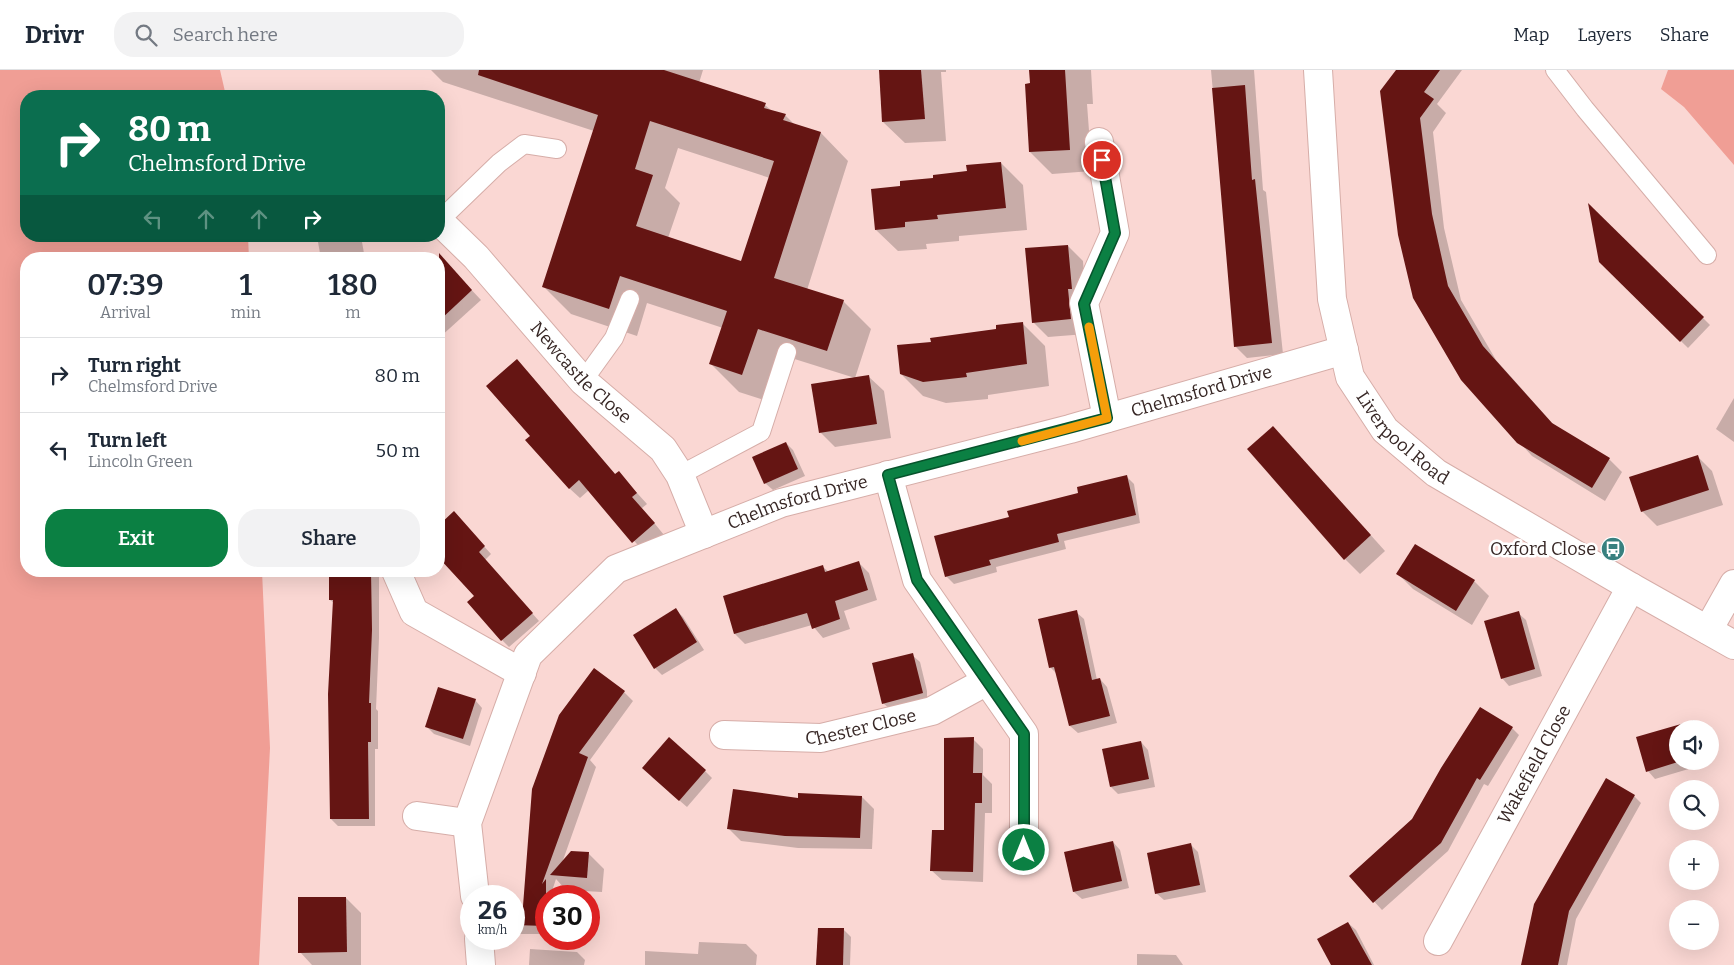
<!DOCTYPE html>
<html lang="en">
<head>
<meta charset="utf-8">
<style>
	body { margin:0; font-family:Bitter,serif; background:#f2f2f3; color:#1f2937; height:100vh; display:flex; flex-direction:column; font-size:19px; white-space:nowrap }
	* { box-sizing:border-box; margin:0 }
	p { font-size:16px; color:#747a83 }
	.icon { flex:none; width:28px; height:28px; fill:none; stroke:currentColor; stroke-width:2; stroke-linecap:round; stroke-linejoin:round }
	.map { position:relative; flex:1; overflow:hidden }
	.details { position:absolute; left:20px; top:182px; width:425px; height:325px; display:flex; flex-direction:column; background:#fff; border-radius:20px; box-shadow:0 5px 20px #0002 }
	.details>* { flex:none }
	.banner { position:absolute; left:20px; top:20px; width:425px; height:152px; border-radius:20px; box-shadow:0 5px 20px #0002; background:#0b6e4f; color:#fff; overflow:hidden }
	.controls { position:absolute; left:1669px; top:650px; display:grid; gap:10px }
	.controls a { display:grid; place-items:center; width:50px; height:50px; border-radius:50%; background:#fff; box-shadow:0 5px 20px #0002; font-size:25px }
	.speed { position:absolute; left:460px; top:815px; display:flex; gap:10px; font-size:25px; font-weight:700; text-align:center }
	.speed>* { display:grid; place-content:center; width:65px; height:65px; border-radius:50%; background:#fff; box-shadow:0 5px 20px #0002; line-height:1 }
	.speed small { font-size:12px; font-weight:400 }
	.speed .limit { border:8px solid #d22; background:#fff; color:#111 }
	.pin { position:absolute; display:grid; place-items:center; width:42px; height:42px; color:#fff; margin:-21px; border:2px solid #fff; border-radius:50%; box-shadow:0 1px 5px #0007 }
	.me { position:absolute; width:55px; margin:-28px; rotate:0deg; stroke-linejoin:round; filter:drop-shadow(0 0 4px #0008) }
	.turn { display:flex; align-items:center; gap:18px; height:105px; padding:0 25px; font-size:22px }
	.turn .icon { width:65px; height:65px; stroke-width:2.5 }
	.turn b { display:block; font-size:35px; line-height:42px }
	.lanes { display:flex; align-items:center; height:48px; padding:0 25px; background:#0003; justify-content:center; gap:25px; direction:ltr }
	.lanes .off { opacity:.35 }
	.eta { display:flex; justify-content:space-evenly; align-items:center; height:85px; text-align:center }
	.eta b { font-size:30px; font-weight:600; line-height:35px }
	.button { display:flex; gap:10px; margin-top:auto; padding:10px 25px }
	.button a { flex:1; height:58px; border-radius:20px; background:#0b8043; color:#fff; font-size:20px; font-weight:600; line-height:58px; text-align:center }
	.button a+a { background:#f2f2f3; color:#1f2937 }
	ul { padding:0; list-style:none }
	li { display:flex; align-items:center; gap:15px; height:75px; padding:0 25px; border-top:1px solid #e0e1e3 }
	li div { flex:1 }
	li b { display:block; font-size:19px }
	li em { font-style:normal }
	header { display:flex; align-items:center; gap:30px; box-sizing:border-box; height:70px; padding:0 25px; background:#fff; border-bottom:1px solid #e0e1e3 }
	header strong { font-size:24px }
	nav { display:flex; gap:28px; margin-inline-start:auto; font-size:18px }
	.search { width:350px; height:45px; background:#f2f2f3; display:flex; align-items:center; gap:12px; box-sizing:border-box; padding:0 18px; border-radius:20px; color:#747a83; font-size:19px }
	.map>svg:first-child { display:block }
	.green { fill:#f09e95 }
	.shadow { fill:#0003; fill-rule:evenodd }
	.building { fill:#651513; fill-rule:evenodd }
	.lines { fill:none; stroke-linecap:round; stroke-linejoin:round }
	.service-casing { stroke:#d6ada8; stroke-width:20 }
	.minor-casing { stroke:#d6ada8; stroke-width:30 }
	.service { stroke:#fff; stroke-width:18 }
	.minor { stroke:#fff; stroke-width:28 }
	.route-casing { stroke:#07532c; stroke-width:12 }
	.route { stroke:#0b8043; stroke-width:9 }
	.slow { stroke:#f59e0b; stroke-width:9 }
	.labels { text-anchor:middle; stroke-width:5; stroke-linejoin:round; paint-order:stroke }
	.street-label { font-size:18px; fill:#372725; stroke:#fff }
	.poi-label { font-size:18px; fill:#372725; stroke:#fff; text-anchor:end }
</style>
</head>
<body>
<header>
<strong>Drivr</strong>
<div class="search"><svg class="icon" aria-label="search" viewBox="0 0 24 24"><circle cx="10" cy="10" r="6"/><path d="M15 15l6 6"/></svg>Search here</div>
<nav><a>Map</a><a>Layers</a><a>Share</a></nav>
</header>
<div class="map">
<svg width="1734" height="895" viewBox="0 0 1734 895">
	<rect width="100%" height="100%" fill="#fad7d3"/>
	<!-- green -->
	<g class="green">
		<polygon points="0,0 220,0 226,26 26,26 26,166 248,166 249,189 26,189 26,501 262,501 270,678 259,895 0,895"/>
		<polygon points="1668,0 1734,0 1734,95 1684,37 1661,19"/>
	</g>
	<!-- shadow -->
	<g class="shadow">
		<path d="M431,0h272l-4,13 66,22 7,6 13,4 10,10 26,8 27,28 -41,129 36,11 28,28 -16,49 -70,-22 -15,46 -31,-10 -28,-28 12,-36 -76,-25 -10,33 -66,-22 -27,-27 50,-156 -151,-49zM678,78l92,30 -28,85 -74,-25 12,-35 -15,-15z"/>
		<polygon points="880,0 946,0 946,2 941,2 946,71 905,73 883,52"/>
		<polygon points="1030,0 1091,0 1093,34 1087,34 1092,101 1052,104 1030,82"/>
		<polygon points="1211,0 1254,0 1263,120 1266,122 1283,284 1247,288 1236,277"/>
		<polygon points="1397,0 1462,0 1437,34 1446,43 1433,62 1444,158 1461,230 1496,290 1554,355 1609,389 1622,402 1605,431 1532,386 1462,309"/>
		<polygon points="1001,93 1023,115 1027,160 959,166 959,171 926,174 927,179 898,181 876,160 901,117"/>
		<polygon points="345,166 356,166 362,172 365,189 321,189 318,172"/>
		<polygon points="1068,176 1083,191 1086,233 1086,264 1048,267 1033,252"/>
		<polygon points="452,199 481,230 439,268 439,211"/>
		<polygon points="1608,199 1703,248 1710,255 1688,278"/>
		<polygon points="1023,254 1045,276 1049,316 988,325 988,329 946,333 923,326 901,304 932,273"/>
		<polygon points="527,301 616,405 619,403 647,434 642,438 664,465 644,482 589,420 580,428 569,418"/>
		<polygon points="868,306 884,321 891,368 835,377 820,362"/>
		<polygon points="1734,328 1734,372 1716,359"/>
		<polygon points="786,373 793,380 805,406 773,420 765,413"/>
		<polygon points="1288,373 1385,481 1360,504 1345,489"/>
		<polygon points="1697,386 1712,401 1723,435 1657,456 1642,441"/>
		<polygon points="1126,406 1134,414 1140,453 1064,471 1066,479 996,497 997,502 954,514 946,506 1010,448"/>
		<polygon points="454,443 491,484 485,490 539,551 509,577 502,570 476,526 439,485 439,457"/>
		<polygon points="859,493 869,503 877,530 844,541 850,559 823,568 812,555 745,574 735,564 725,527 823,497 829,502"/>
		<polygon points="330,501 379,501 379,568 376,639 378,641 378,679 375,679 375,756 338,756 331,749 334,533 330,530"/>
		<polygon points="1398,504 1474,511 1489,526 1472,555 1413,519"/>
		<polygon points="676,540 683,547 704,580 662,605 655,598"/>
		<polygon points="1076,542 1084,549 1097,610 1100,609 1107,617 1117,653 1078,663 1070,656 1057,604 1050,597"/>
		<polygon points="1518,543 1526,550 1542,606 1509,616 1502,608"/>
		<polygon points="912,585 920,592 927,621 927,631 891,640 883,633"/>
		<polygon points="624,622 633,631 590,690 596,697 562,793 589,784 604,799 602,822 566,820 556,809 553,818 555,826 546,826 546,864 517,864 514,861 514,849 524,837 533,719"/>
		<polygon points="475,630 482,638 470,676 434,664 426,656"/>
		<polygon points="1695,651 1702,659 1678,659 1678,691 1710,691 1710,685 1712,692 1655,709 1648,701 1638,668"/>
		<polygon points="1512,658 1519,665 1488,716 1484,714 1448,781 1382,840 1351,806"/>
		<polygon points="973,669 983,679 983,705 992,714 992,743 985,743 983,812 942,810 931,800"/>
		<polygon points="1141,672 1148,680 1155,717 1118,724 1111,717"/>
		<polygon points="705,701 712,708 687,737 651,706"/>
		<polygon points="1634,726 1641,733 1576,849 1567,895 1522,895"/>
		<polygon points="862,727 874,739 872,779 798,778 741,771 729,759 799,729"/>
		<polygon points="1113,772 1120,780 1129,818 1082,829 1074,822 1065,783"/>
		<polygon points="1191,775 1198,782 1206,822 1164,830 1156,823"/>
		<polygon points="346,828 361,843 361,895 312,895 300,882"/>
		<polygon points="1348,853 1356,860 1374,895 1333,895"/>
		<polygon points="844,860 851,867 850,895 818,895"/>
		<polygon points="699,872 746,874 757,885 756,895 645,895 645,881 698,884"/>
		<polygon points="530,879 577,882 585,890 584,895 529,895"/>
		<polygon points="1137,884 1176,885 1183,895 1137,895"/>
	</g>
	<!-- building -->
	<g class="building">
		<path d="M479,0h185l102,33 -2,5 22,6 -3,6 38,12 -47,146 70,22 -17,51 -69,-22 -16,46 -33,-11 18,-53 -107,-35 -11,33 -67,-22 56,-172 -120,-40zM650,51l124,40 -33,100 -105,-35 17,-51 -18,-6z"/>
		<polygon points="879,0 921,0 925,49 882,52"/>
		<polygon points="1029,0 1065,0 1070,80 1029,82 1025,14 1030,13"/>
		<polygon points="1396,0 1440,0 1424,22 1434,29 1420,48 1432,144 1448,216 1483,276 1552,353 1610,388 1592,418 1517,373 1461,310 1413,228 1398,165 1380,21"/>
		<polygon points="1245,15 1252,110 1255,109 1272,273 1234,277 1212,18"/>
		<polygon points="1001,92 1006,138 937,145 938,149 905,152 905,157 875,160 871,119 900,116 900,111 933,108 933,105 967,101 966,95"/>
		<polygon points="1588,133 1704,247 1680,272 1599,192"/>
		<polygon points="1068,175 1072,219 1068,219 1071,249 1032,253 1025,178"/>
		<polygon points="439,183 472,220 439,251"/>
		<polygon points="1023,252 1027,294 966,303 967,307 923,312 900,304 897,275 931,272 930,268 996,259 996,255"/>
		<polygon points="517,289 615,404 619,401 637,423 632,427 655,453 632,473 579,410 569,419 525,370 530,366 486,316"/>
		<polygon points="869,305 877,354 819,363 811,314"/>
		<polygon points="1273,356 1371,465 1344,490 1247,379"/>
		<polygon points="786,372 798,399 764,414 752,387"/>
		<polygon points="1698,385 1709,420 1641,442 1629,407"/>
		<polygon points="1127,405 1136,445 1057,464 1059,472 989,490 991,495 945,507 934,466 1009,447 1007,441 1078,423 1077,417"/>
		<polygon points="454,441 485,476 479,482 533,543 501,571 467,532 474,526 439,488 439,455"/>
		<polygon points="1415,474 1475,510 1456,541 1396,504"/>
		<polygon points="859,491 868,520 835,531 840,549 812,559 807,543 734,564 723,526 823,495 825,502"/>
		<polygon points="329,501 371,501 372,560 369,633 371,633 371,672 368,672 369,749 330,749 328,624 333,530 329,530"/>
		<polygon points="676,538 697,572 654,599 633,565"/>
		<polygon points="1077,540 1092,610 1100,608 1110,646 1069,656 1054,597 1049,598 1038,549"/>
		<polygon points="1519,541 1535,599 1501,609 1484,551"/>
		<polygon points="913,583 923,623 882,634 872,593"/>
		<polygon points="594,598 625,621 579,683 588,687 542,814 546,809 546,856 514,855 514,847 523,836 532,719 559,645"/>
		<polygon points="438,617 476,629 463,669 425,657"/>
		<polygon points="1480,637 1513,657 1480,710 1477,708 1441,773 1373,833 1349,806 1412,749 1441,698"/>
		<polygon points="1695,650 1698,659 1678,659 1678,691 1681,691 1646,702 1636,667"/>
		<polygon points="669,667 706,700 679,731 642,698"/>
		<polygon points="974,667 973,703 982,703 982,733 975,733 973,802 930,801 932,760 944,760 944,668"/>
		<polygon points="1141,671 1149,709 1110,717 1102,679"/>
		<polygon points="1606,708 1635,725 1569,841 1558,895 1521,895 1534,834"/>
		<polygon points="733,719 798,728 798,723 862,726 860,768 785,766 727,759"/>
		<polygon points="1113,771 1122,811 1073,822 1064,782"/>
		<polygon points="1191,773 1200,815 1155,824 1147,783"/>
		<polygon points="571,781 589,782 587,808 550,805"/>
		<polygon points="298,827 346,827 347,882 298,883"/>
		<polygon points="1348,852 1372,895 1331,895 1317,869"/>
		<polygon points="818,858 844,858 843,895 816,895"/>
	</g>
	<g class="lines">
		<!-- service casing -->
		<g class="service-casing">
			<g id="service">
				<polyline points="1555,0 1585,39 1707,185"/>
				<polyline points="439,151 499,93 524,74 557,79"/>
				<polyline points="583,311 614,268 630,229"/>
				<polyline points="680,405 761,362 787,282"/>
			</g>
		</g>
		<!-- minor casing -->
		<g class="minor-casing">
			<g id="minor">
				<path id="s1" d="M1318,0l14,229 18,78 35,53 51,43 195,114 103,58"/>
				<polyline points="1099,72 1115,163 1084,233 1107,348"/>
				<path id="s2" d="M439,151l37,36 107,124 80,68 17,26 24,59"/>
				<polyline points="888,405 917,510 1024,664 1024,780"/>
				<polyline points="396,501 414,542 522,603"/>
				<polyline points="1708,560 1734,514"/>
				<path id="s3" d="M724,665l97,3 111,-27 55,-30"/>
				<polyline points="417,746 467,753"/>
				<path id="s4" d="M475,826l-8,-73 61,-168 88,-86 165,-66 289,-74 274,-79"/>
				<polyline points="479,869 481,895"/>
				<path id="s5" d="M1438,871l193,-354"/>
			</g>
		</g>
		<!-- service -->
		<use href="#service" class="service"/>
		<!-- minor -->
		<use href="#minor" class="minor"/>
	</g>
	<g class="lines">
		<!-- route casing -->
		<g class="route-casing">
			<polyline id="route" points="1024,780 1024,664 917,510 888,405 1107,348 1084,234 1115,163 1102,90"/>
		</g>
		<!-- route -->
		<use href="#route" class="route"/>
		<!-- slow -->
		<polyline class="slow" points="1022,371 1107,348 1089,257"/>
	</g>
	<!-- icons -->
	<defs>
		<g id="bus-disc" transform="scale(1.25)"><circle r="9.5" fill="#38807f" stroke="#fff"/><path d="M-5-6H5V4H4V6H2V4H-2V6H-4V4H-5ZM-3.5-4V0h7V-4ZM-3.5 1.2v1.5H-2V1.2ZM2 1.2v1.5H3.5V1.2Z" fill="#fff"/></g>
	</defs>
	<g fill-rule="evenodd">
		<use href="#bus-disc" x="1613" y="479"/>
	</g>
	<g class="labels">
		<!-- street labels -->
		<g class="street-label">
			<text dy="6" stroke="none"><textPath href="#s2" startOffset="208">Newcastle Close</textPath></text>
			<text dy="6" stroke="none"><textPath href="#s4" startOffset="988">Chelmsford Drive</textPath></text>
			<text dy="6" stroke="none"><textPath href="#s1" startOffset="391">Liverpool Road</textPath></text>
			<text dy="6" stroke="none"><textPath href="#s4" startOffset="569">Chelmsford Drive</textPath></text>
			<text dy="6" stroke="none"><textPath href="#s3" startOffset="138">Chester Close</textPath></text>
			<text dy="6" stroke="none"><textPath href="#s5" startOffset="201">Wakefield Close</textPath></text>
		</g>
		<!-- poi labels -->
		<g class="poi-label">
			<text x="1596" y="485">Oxford Close</text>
		</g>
	</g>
</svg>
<div class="controls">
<a><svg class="icon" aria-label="sound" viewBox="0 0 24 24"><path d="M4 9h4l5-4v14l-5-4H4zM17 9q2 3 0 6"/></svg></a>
<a><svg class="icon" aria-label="search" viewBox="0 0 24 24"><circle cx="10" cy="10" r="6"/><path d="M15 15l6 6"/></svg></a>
<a>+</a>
<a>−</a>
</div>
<div class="speed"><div>26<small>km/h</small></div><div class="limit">30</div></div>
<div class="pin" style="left:1102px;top:90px;background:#d93025"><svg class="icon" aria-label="arrive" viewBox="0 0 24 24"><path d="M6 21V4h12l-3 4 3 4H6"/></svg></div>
<svg class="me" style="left:1024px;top:780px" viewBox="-20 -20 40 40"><circle r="17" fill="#0b8043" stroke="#fff" stroke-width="3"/><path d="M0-11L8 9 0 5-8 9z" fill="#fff"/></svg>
<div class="banner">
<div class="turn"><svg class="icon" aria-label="right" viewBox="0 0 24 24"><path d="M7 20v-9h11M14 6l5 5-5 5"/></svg><div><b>80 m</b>Chelmsford Drive</div></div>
<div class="lanes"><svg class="icon off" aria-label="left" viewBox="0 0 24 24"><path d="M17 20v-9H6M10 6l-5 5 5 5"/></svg><svg class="icon off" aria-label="ahead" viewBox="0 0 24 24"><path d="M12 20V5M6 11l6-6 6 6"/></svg><svg class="icon off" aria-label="ahead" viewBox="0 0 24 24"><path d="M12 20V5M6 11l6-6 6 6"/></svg><svg class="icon" aria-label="right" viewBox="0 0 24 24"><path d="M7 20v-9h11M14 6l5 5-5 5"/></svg></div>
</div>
<section class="details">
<div class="eta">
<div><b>07:39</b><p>Arrival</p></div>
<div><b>1</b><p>min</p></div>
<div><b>180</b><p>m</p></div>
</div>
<ul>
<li><svg class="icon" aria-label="right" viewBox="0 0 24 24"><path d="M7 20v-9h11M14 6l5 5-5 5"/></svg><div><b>Turn right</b><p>Chelmsford Drive</p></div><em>80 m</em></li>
<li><svg class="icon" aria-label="left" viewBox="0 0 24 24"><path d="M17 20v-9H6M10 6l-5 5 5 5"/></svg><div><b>Turn left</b><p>Lincoln Green</p></div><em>50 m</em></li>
</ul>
<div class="button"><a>Exit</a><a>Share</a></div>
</section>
</div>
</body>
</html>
